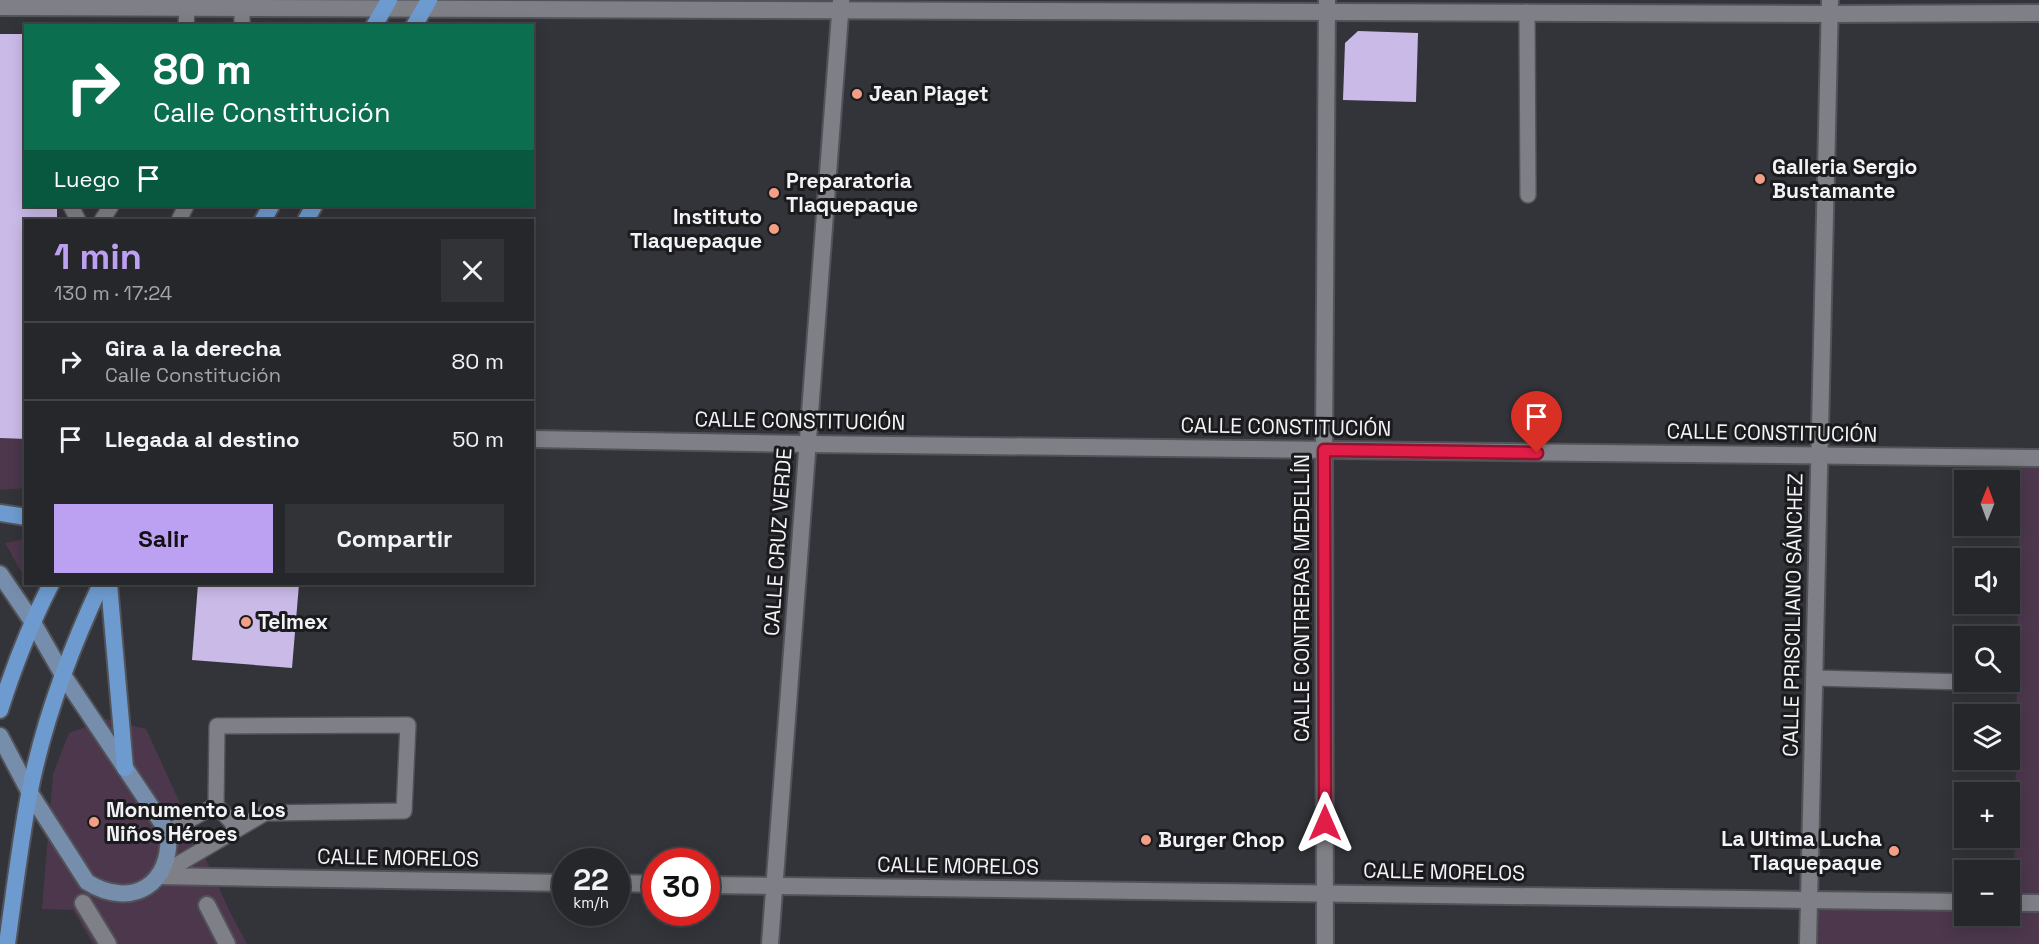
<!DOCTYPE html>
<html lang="es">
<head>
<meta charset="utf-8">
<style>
	body { margin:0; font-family:"Space Grotesk",sans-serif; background:#323337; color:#f1f3f6; height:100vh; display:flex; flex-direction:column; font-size:22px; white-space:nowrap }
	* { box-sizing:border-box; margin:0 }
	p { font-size:20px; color:#a4a5a9 }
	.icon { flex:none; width:33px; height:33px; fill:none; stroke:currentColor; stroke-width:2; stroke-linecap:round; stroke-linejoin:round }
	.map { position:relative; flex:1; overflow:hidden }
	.drawer { position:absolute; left:24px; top:219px; width:510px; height:366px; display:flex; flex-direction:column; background:#26272b; border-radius:0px; box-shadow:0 3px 15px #0003,0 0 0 2px #424447 }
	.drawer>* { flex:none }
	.hud { position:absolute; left:24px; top:24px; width:510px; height:183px; border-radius:0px; box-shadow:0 3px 15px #0003,0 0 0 2px #424447; background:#0b6e4f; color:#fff; overflow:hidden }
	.needle { width:39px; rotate:1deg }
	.fabs { position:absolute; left:1954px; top:470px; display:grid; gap:12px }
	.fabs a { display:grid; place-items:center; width:66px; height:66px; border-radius:0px; background:#26272b; box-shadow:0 3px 15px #0003,0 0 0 2px #424447; font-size:30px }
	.speed { position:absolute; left:552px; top:848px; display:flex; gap:12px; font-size:30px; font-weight:700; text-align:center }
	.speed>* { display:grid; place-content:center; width:78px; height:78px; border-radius:50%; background:#26272b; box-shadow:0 3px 15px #0003,0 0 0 2px #424447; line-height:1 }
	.speed small { font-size:15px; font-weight:400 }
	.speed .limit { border:9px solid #d22; background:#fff; color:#111 }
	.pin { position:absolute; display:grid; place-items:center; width:51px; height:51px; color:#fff; margin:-62px -26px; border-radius:50% 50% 50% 0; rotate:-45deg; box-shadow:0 0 6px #0007 }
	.pin .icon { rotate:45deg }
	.me { position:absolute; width:66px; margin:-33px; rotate:0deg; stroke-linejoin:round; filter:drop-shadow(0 0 4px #0008) }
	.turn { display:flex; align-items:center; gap:21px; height:126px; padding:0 30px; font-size:27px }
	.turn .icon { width:78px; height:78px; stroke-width:2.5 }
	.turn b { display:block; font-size:42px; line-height:51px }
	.then { display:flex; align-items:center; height:57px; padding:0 30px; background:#0003; gap:12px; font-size:22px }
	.round { display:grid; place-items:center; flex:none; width:63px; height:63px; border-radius:0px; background:#323337 }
	.overview { display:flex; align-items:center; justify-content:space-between; height:102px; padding:0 30px }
	h1 { font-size:36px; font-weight:700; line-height:45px; color:#bca0f2 }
	.cta { display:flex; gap:12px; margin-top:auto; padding:12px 30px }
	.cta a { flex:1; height:69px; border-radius:0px; background:#bca0f2; color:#111; font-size:24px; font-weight:700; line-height:69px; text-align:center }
	.cta a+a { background:#323337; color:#f1f3f6 }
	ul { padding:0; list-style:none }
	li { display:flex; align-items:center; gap:18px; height:78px; padding:0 30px; border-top:2px solid #424447 }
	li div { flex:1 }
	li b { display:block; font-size:22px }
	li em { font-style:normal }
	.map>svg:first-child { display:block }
	.green { fill:#4c374d }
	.building { fill:#cabae8 }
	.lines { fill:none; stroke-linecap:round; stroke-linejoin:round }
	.service-casing { stroke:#525358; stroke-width:18 }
	.pedestrian-casing { stroke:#525358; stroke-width:20 }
	.minor-casing { stroke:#525358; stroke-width:20 }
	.secondary-casing { stroke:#525358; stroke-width:20 }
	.primary-casing { stroke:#525358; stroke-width:20 }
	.service { stroke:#7f8087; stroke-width:15 }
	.pedestrian { stroke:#7f8087; stroke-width:16 }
	.minor { stroke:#7f8087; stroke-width:16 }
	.secondary { stroke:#768eab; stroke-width:16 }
	.primary { stroke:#6e9bcf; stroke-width:16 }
	.route-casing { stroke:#92132f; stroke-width:15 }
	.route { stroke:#e11d48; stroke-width:10 }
	.poi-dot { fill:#f39f85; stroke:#1b1b1e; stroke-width:2 }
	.labels { text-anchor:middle; stroke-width:6; stroke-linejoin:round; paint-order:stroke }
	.poi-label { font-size:21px; font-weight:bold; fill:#f2f3f6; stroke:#1b1b1e; text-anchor:start }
	.street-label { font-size:21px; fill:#f2f3f6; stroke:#1b1b1e }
</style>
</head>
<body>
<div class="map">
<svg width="2039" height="944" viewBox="0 0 2039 944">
	<rect width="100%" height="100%" fill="#323439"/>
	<!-- green -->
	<g class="green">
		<polygon points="0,438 25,439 25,488 0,490"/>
		<polygon points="2020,460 2039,460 2039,944 1818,944 1819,890 1965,893 1965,915 2010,915 2010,894 2014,894"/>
		<polygon points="25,539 25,566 22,573 5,543"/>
		<polygon points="106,719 146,729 230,912 247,944 93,944 73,910 42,909 53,774 69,733"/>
	</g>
	<!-- building -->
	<g class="building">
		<polygon points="1358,31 1418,33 1416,102 1343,100 1345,43"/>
		<polygon points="0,34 26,34 26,206 57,206 57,220 26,220 26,439 0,438"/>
		<polygon points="198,584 299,584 292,668 192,660"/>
	</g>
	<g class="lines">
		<!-- service casing -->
		<g class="service-casing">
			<g id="service">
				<polyline points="1527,12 1528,195"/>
				<polyline points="186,26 187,8"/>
				<polyline points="242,26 242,8"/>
				<polyline points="71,206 78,220"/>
				<polyline points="102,220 111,206"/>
				<polyline points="179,220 186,206"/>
				<polyline points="1814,678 1966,682"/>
				<polyline points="168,832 216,805"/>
				<polyline points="158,876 265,813 404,811 408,725 217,726 216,805 238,829"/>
			</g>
		</g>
		<!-- pedestrian casing -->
		<g class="pedestrian-casing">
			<g id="pedestrian">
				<polyline points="1809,900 1965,902"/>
				<polyline points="83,903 108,944"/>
				<polyline points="2010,903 2039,903"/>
				<polyline points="207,905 227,944"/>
			</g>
		</g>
		<!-- minor casing -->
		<g class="minor-casing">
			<g id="minor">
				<polyline points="0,7 1830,14 2039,13"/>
				<polyline points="532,439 808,444 2039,458"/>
				<polyline points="158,876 566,883"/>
				<polyline points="616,883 656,884"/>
				<polyline points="706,885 1809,900"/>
				<polyline points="770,944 841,1"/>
				<polyline points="1325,944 1324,450 1327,1"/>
				<polyline points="1808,944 1830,0"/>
			</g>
		</g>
		<!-- secondary casing -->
		<g class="secondary-casing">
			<path id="secondary" d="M0,574l32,47 31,54 105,157c5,52 -36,78 -81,50l-57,-89 -30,-57"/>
		</g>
		<!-- primary casing -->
		<g class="primary-casing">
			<g id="primary">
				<polyline points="374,26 389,0"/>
				<polyline points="414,26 429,0"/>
				<polyline points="263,220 271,206"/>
				<polyline points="306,220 314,206"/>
				<polyline points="0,513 26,517"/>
				<polyline points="109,584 125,768"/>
				<path d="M0,710c14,-44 30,-85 51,-126"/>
				<path d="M7,944c7,-50 13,-100 22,-149 14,-72 41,-145 72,-211"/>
			</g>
		</g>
		<!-- service -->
		<use href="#service" class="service"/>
		<!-- pedestrian -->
		<use href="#pedestrian" class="pedestrian"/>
		<!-- minor -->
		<use href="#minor" class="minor"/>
		<!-- secondary -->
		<use href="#secondary" class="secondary"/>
		<!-- primary -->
		<use href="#primary" class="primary"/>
	</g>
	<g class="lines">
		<!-- route casing -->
		<g class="route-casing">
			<polyline id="route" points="1325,823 1324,450 1537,453"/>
		</g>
		<!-- route -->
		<use href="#route" class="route"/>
	</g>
	<!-- markers -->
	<g class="poi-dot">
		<circle cx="857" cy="94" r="6"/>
		<circle cx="1760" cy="179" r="6"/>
		<circle cx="774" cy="193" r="6"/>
		<circle cx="774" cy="229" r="6"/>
		<circle cx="246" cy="622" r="6"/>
		<circle cx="94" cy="822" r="6"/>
		<circle cx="1146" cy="840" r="6"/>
		<circle cx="1894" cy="851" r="6"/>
	</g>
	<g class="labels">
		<!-- poi labels -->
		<g class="poi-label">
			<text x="869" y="101">Jean Piaget</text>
			<text x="1772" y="174">Galleria Sergio<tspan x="1772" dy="24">Bustamante</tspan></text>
			<text x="786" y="188">Preparatoria<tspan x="786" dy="24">Tlaquepaque</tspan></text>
			<text x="762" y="224" text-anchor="end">Instituto<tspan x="762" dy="24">Tlaquepaque</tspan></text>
			<text x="258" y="629">Telmex</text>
			<text x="106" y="817">Monumento a Los<tspan x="106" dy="24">Niños Héroes</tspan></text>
			<text x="1882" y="846" text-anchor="end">La Ultima Lucha<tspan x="1882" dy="24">Tlaquepaque</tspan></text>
			<text x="1158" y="847">Burger Chop</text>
		</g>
		<!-- street labels -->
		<g class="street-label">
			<text transform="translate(800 421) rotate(1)" y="7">CALLE CONSTITUCIÓN</text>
			<text transform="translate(1286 427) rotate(1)" y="7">CALLE CONSTITUCIÓN</text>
			<text transform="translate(1772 433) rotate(1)" y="7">CALLE CONSTITUCIÓN</text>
			<text transform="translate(778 542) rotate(-86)" y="7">CALLE CRUZ VERDE</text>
			<text transform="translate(1302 598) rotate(-90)" y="7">CALLE CONTRERAS MEDELLÍN</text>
			<text transform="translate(1793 615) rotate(-89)" y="7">CALLE PRISCILIANO SÁNCHEZ</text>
			<text transform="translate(398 858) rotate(1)" y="7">CALLE MORELOS</text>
			<text transform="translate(958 866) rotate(1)" y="7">CALLE MORELOS</text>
			<text transform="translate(1444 872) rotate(1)" y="7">CALLE MORELOS</text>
		</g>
	</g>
</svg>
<div class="fabs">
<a><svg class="needle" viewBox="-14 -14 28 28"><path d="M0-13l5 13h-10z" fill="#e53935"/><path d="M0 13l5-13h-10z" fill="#a4a5a9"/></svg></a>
<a><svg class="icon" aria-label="sound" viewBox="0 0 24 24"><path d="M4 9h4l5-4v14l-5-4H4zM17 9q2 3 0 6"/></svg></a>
<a><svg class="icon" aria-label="search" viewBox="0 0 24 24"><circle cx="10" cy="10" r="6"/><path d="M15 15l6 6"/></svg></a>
<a><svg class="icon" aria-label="layers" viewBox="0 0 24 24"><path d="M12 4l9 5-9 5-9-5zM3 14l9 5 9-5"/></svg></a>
<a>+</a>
<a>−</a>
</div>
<div class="speed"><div>22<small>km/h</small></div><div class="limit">30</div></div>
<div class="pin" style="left:1537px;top:453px;background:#d93025"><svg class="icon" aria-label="arrive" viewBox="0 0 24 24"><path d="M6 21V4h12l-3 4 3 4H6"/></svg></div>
<svg class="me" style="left:1325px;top:823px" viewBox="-20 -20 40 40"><path d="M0-17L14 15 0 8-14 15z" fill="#e11d48" stroke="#fff" stroke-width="4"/></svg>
<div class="hud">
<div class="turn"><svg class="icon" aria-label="right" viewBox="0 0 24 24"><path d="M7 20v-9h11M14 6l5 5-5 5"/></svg><div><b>80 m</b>Calle Constitución</div></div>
<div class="then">Luego<svg class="icon" aria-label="arrive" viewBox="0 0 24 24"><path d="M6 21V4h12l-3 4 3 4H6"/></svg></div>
</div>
<section class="drawer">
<div class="overview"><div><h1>1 min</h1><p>130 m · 17:24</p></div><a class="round"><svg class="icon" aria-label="close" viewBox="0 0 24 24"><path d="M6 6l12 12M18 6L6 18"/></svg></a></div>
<ul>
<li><svg class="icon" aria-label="right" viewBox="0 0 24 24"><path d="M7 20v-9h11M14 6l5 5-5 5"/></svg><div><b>Gira a la derecha</b><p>Calle Constitución</p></div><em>80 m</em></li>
<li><svg class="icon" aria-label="arrive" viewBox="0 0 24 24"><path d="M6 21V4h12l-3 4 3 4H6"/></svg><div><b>Llegada al destino</b></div><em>50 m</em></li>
</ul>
<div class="cta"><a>Salir</a><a>Compartir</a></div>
</section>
</div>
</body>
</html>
